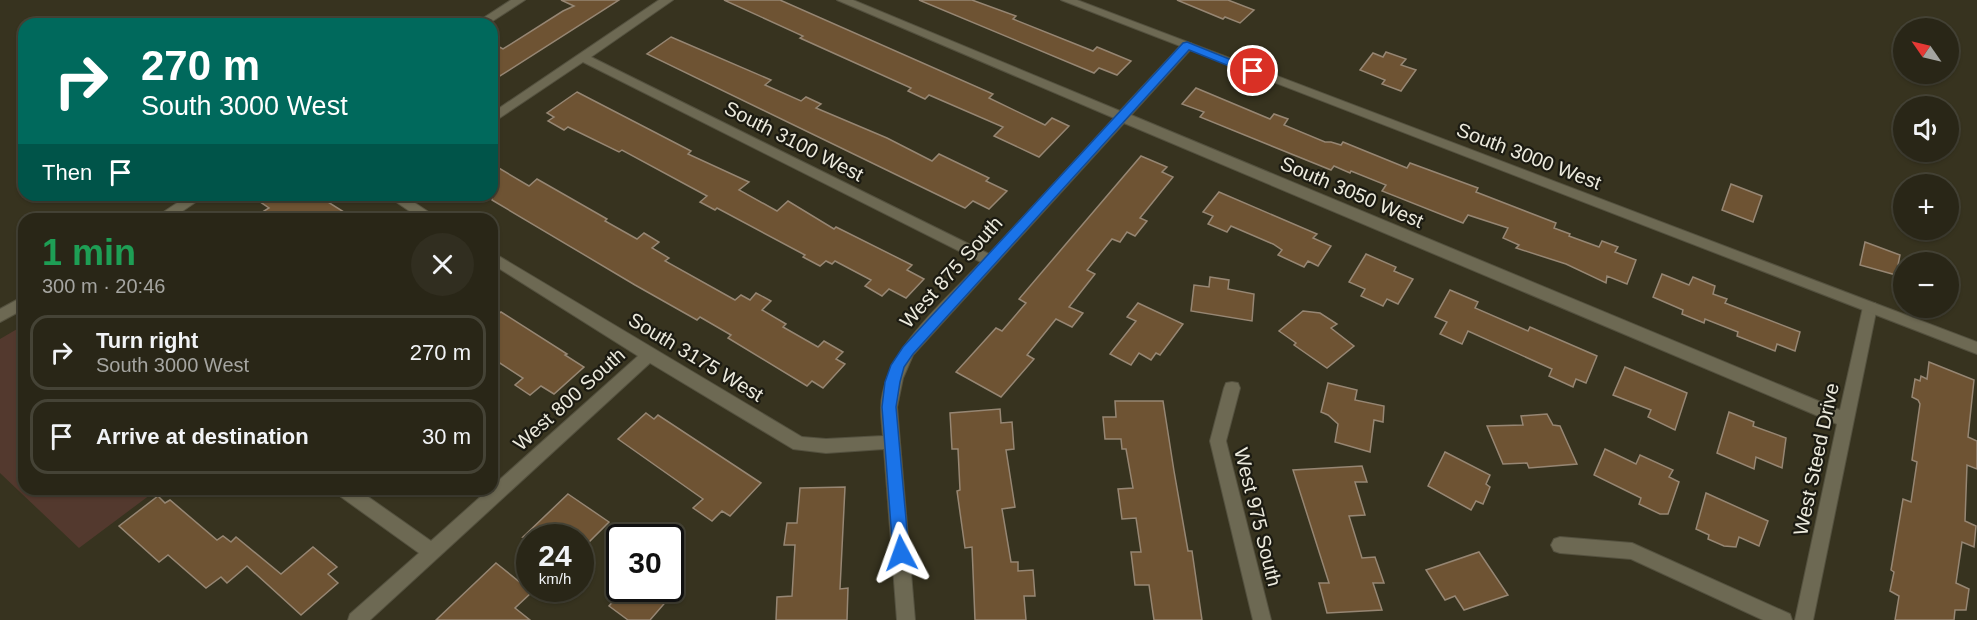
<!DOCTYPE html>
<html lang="en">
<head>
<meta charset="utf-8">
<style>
	body { margin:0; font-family:Helvetica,sans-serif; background:#312e20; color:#f1f3f6; height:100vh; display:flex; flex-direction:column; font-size:22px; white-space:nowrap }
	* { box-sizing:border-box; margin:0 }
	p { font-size:20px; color:#a5a5a1 }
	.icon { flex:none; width:33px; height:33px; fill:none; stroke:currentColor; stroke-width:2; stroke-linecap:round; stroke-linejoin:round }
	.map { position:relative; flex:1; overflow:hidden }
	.panel { position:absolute; left:18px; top:213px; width:480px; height:282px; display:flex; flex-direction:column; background:#292617; border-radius:18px; box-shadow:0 2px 4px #0004,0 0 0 2px #454336 }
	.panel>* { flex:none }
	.hud { position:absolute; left:18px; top:18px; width:480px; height:183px; border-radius:18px; box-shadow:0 2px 4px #0004,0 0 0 2px #454336; background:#00695c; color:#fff; overflow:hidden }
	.needle { width:39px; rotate:304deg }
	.controls { position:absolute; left:1893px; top:18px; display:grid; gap:12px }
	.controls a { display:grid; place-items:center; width:66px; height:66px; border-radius:50%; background:#292617; box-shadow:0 2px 4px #0004,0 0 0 2px #454336; font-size:30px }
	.speed { position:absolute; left:516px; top:524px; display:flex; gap:12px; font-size:30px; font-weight:700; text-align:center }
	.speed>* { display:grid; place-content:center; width:78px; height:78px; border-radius:50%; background:#292617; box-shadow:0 2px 4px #0004,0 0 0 2px #454336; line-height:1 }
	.speed small { font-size:15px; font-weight:400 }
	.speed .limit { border:3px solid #111; border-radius:9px; background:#fff; color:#111 }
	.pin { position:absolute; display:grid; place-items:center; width:51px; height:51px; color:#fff; margin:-26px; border:3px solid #fff; border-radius:50%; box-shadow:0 2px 6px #0007 }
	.me { position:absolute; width:66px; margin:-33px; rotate:356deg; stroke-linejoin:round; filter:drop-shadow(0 0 4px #0008) }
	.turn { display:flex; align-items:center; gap:21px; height:126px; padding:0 24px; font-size:27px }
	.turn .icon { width:78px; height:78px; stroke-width:2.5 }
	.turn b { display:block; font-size:42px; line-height:51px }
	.then { display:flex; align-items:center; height:57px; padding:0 24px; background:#0003; gap:12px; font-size:22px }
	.round { display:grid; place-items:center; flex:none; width:63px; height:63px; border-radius:32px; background:#312e20 }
	.headline { display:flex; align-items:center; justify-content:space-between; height:102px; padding:0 24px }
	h1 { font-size:36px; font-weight:700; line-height:45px; color:#1e9e55 }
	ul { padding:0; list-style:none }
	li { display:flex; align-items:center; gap:18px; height:75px; margin:0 12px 9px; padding:0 12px; border:3px solid #454336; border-radius:18px }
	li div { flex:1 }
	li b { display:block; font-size:22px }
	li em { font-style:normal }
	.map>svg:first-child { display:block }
	.green { fill:#53392e }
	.building { fill:#6e5333; stroke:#968673; stroke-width:1.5 }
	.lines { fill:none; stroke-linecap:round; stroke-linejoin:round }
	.minor-casing { stroke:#54513f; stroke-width:2 }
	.tertiary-casing { stroke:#54513f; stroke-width:2 }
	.secondary-casing { stroke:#54513f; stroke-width:2 }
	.minor { fill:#6d6953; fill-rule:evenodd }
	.tertiary { fill:#6d6953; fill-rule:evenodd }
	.secondary { fill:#6d6953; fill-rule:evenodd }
	.route { fill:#1a73e8; stroke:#114b97; stroke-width:1.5 }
	.labels { text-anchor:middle; stroke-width:4.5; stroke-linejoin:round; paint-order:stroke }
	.street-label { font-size:20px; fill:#eceadd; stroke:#1c1b12 }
</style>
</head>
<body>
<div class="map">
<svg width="1977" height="620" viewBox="0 0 1977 620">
	<rect width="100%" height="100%" fill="#37331f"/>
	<!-- green -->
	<polygon class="green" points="24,325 24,489 158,489 79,548 0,473 0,339"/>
	<!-- building -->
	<g class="building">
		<polygon points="561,0 619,0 492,81 492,43 503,49 563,11 574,6"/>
		<polygon points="724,0 780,0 993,94 989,98 1045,125 1052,118 1069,126 1039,157 994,136 1003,127 929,95 925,99 908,91 911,88 800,38 803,36"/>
		<polygon points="919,0 972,0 1016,16 1013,19 1093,51 1097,47 1131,61 1117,75 1099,68 1094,73"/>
		<polygon points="1177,0 1228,0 1254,10 1240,23 1225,17 1223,19"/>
		<polygon points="671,37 771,80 765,85 801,101 806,97 821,104 816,108 887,138 932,161 939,154 989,178 986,181 1007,191 989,209 973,201 965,208 647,54"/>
		<polygon points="1386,52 1406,59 1401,65 1416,70 1401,91 1382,84 1385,80 1360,70 1373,53 1383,57"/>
		<polygon points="1196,88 1270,119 1274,114 1288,119 1284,125 1325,142 1331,142 1341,145 1343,142 1407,168 1410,163 1478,188 1476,192 1556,223 1554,228 1570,234 1569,236 1599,247 1602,241 1618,247 1615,252 1636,260 1627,284 1607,276 1606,283 1566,264 1516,248 1519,245 1503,238 1508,228 1468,215 1463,223 1382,191 1386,185 1351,171 1350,173 1334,166 1331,170 1200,117 1204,112 1182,104"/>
		<polygon points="577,92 691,151 688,154 749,182 739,190 777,211 788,201 834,229 836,227 912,265 907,270 924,279 906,298 889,289 882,296 865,286 871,280 835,261 832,264 826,261 820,266 803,257 805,255 717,208 715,210 700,202 707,196 622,150 619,152 568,127 564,130 548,121 554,117 547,113"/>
		<polygon points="1141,156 1167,167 1162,172 1173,177 1140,218 1147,221 1135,236 1127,232 1120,242 1112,239 1087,270 1095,274 1069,307 1083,313 1072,327 1056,319 1027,355 1034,359 1001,397 956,372 996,328 1002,331 1026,303 1019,299"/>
		<polygon points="492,164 529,186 537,179 607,219 605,221 637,239 644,233 659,242 652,248 669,258 665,261 735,300 741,295 750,300 756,293 771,301 762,310 786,324 783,327 818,347 824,341 843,352 836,359 845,364 823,388 812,381 807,386 728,338 731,335 700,317 697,320 635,285 492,200"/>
		<polygon points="1731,184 1762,196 1753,222 1722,210"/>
		<polygon points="1219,192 1317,234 1313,238 1331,246 1318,266 1308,261 1304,267 1278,255 1282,250 1273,244 1231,226 1227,232 1208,224 1213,216 1203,212"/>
		<polygon points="250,195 317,195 355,219 251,219 269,208"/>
		<polygon points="1865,242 1900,255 1896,275 1860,265"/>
		<polygon points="1366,254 1396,267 1394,271 1413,279 1398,304 1387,299 1383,306 1361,296 1365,289 1349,282"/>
		<polygon points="1662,274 1689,285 1693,277 1715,286 1713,294 1727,299 1725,303 1800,332 1795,351 1777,344 1775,351 1737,336 1738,332 1705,319 1704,323 1682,314 1683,310 1653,297"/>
		<polygon points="1210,277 1229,280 1228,289 1254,294 1252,321 1191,311 1194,285 1209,287"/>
		<polygon points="1450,290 1478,302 1475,308 1528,331 1530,327 1597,356 1586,383 1576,379 1573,387 1549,376 1552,369 1468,331 1462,344 1440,334 1447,322 1435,317"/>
		<polygon points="1138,303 1183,324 1160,355 1156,353 1151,360 1139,353 1131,365 1110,354 1136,321 1127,317"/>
		<polygon points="1303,311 1320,313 1337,324 1331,328 1354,346 1327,368 1294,345 1296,343 1279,331"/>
		<polygon points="501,312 567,354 565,355 584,367 554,394 541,386 530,395 515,385 523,378 492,358 492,319"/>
		<polygon points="1929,362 1974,380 1968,437 1977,441 1977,469 1967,465 1965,521 1976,526 1974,547 1962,542 1956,583 1969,589 1966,610 1955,610 1954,620 1895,620 1899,596 1890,591 1894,572 1891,570 1903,499 1911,502 1917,462 1912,460 1920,404 1918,400 1912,397 1915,379 1920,381 1921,376 1927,379"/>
		<polygon points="1625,367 1687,393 1675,430 1648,417 1651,410 1613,395"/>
		<polygon points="1328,383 1357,390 1355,400 1384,406 1383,422 1374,420 1370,452 1335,442 1338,424 1328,415 1321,412"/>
		<polygon points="1115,401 1163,401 1174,471 1188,551 1192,551 1202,620 1154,620 1149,585 1135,585 1131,552 1141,552 1136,518 1122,519 1118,489 1133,488 1126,449 1122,449 1121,439 1105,439 1103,417 1116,417"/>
		<polygon points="1000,409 1001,423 1012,422 1014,449 1006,450 1015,507 1002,509 1011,562 1018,562 1018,571 1033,570 1035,596 1024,596 1026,620 975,620 972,547 965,548 957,491 960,490 958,449 952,449 950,413"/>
		<polygon points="1729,412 1754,422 1753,426 1786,438 1782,468 1756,457 1754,469 1717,453"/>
		<polygon points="646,413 654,419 658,415 761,483 730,516 722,511 712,521 693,508 703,499 618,439"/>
		<polygon points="1547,414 1553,425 1560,426 1577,464 1529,468 1527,463 1503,464 1487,426 1523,425 1521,416"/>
		<polygon points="1605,449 1636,464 1640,455 1673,470 1669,477 1679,482 1668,514 1660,514 1639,504 1641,498 1594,475"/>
		<polygon points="1445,452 1490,475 1486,484 1490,487 1483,504 1476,501 1471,510 1428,486"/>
		<polygon points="1362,466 1367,482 1355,482 1365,515 1349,516 1362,558 1375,557 1384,583 1373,583 1382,610 1327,613 1319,583 1329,583 1293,470"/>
		<polygon points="845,487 840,589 848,588 847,620 776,620 777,597 792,596 795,545 784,545 787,523 797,523 800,488"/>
		<polygon points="1706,493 1768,521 1759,546 1739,537 1736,547 1724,546 1708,539 1709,535 1696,529"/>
		<polygon points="568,494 609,522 588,543 580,537 523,537"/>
		<polygon points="158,496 165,503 170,500 217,540 223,536 231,542 236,537 281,574 313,547 337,567 328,574 338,583 301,615 247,566 227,583 221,577 206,588 168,555 159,562 119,526"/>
		<polygon points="1479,552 1508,595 1464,610 1455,596 1445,600 1426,570"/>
		<polygon points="496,563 532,592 515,608 530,620 436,620"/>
		<polygon points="625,588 656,588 670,597 650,620 628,620 609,606"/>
	</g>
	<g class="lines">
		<!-- minor casing -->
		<g class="minor-casing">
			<g id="minor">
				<path d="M659,0h14l-82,57 398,197 125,-136 -277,-118h16l267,111 63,-68h8v6l-60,66 709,295 23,-103 2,-4h10l2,4 -64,313h-18l42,-196 -713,-301 -211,232 -10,23 -6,29 18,213h-18l-13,-171 -58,4 -33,-4 -143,-86 -280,257h-22l2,-6 69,-61 -82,-59 -3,-5h23l74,52 207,-185 -146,-92v-12l310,185 24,2 57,-3c-1,-10 -2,-19 -2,-28 1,-56 64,-107 100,-146l-398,-200 -91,61v-10z"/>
				<polygon points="386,195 403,195 439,219 421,219"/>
				<polygon points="1232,382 1238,383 1240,388 1226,441 1271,620 1253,620 1210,441 1224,388 1226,383"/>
				<polygon points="1560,537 1632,543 1790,614 1792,620 1763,620 1631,559 1560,553 1554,551 1551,545 1554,539"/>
			</g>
		</g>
		<!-- tertiary casing -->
		<g class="tertiary-casing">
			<g id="tertiary">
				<polygon points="511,0 525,0 488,24 474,24"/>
				<polygon points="189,195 206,195 171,219 153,219"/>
				<polygon points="24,296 24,309 0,322 0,309"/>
			</g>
		</g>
		<!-- secondary casing -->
		<g class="secondary-casing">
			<polygon id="secondary" points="1061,0 1077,0 1977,342 1977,354"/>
		</g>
		<!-- minor -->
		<use href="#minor" class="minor"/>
		<!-- tertiary -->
		<use href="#tertiary" class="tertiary"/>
		<!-- secondary -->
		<use href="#secondary" class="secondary"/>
	</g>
	<!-- route -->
	<polygon class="route" points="1187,42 1259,71 1253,75 1249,74 1189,50 913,354 904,367 900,382 896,407 909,553 906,559 901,561 895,559 893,553 882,407 885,382 891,365 903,347 1183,43"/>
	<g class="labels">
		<!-- street labels -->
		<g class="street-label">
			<text transform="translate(794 141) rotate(27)" y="7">South 3100 West</text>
			<text transform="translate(1529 156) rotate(21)" y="7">South 3000 West</text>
			<text transform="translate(1352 192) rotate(23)" y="7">South 3050 West</text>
			<text transform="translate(951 272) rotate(-48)" y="7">West 875 South</text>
			<text transform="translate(696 357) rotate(31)" y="7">South 3175 West</text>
			<text transform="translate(569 399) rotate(-42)" y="7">West 800 South</text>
			<text transform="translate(1816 459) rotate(-78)" y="7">West Steed Drive</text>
			<text transform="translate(1258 517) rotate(76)" y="7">West 975 South</text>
		</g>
	</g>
</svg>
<div class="controls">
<a><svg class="needle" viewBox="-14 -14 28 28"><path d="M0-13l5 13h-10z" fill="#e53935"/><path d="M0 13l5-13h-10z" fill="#a5a5a1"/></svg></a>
<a><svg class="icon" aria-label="sound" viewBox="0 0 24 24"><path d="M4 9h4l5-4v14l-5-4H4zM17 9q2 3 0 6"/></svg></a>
<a>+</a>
<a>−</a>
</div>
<div class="speed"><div>24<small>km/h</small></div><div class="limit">30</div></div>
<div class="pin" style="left:1253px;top:71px;background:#d93025"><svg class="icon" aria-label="arrive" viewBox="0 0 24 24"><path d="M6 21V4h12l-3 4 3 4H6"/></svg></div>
<svg class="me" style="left:901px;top:553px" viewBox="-20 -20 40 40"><path d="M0-17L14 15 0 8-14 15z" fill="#1a73e8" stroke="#fff" stroke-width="4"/></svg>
<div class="hud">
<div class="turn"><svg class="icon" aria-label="right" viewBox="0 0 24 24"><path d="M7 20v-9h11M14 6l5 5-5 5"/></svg><div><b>270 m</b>South 3000 West</div></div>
<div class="then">Then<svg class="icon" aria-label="arrive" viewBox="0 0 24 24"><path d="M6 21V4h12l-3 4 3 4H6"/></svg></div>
</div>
<section class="panel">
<div class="headline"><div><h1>1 min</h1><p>300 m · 20:46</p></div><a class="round"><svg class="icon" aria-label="close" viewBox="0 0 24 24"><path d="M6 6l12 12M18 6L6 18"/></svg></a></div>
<ul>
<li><svg class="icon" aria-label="right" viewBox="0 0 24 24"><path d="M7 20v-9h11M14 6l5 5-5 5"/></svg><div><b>Turn right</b><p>South 3000 West</p></div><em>270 m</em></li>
<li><svg class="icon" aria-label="arrive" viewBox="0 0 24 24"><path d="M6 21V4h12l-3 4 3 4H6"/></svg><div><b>Arrive at destination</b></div><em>30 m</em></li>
</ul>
</section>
</div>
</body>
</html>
